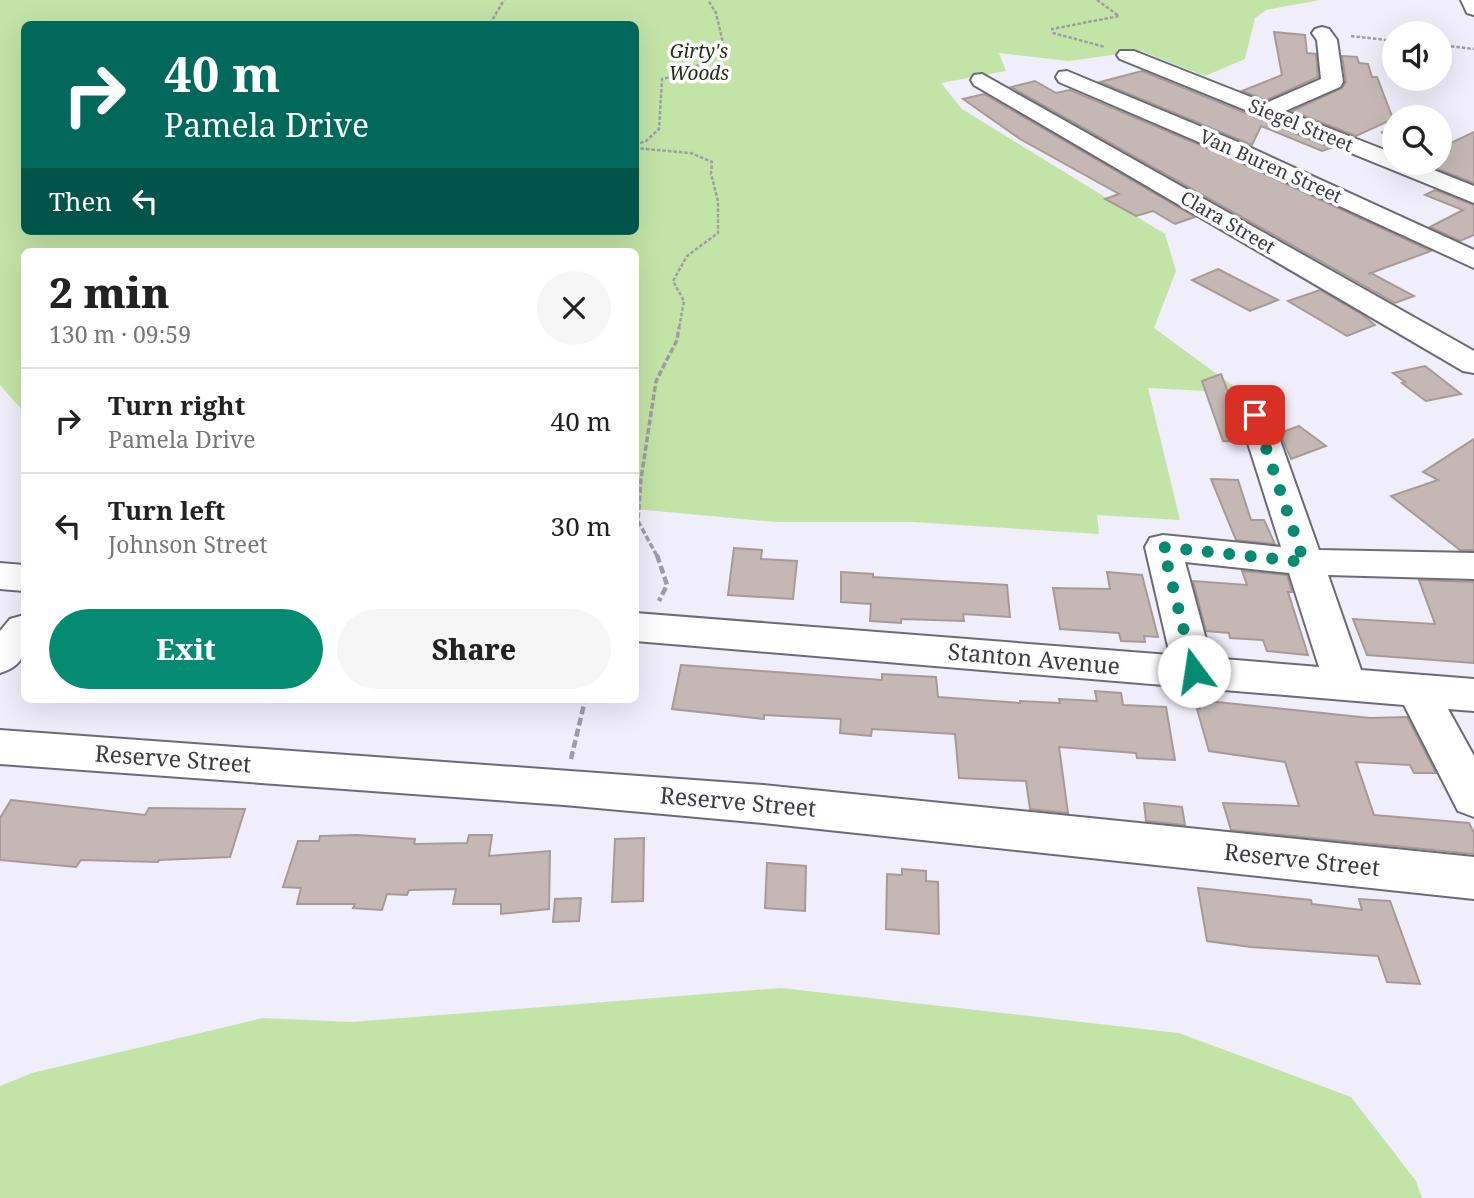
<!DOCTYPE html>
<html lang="en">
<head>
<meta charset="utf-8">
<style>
	body { margin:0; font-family:"Noto Serif",serif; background:#f6f6f6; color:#222; height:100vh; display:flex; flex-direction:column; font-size:26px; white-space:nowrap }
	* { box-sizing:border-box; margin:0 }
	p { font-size:23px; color:#767676 }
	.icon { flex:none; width:38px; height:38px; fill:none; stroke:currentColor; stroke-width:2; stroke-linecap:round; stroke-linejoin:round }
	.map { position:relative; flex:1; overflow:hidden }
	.panel { position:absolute; left:21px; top:248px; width:618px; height:455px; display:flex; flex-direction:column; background:#fff; border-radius:10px; box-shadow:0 7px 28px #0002 }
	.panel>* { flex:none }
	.guide { position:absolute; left:21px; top:21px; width:618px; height:214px; border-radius:10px; box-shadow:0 7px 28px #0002; background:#00695c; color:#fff; overflow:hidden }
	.fabs { position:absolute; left:1382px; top:21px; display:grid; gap:14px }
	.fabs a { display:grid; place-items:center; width:70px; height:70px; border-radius:50%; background:#fff; box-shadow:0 7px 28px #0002; font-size:35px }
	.pin { position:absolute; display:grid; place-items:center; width:60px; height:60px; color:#fff; margin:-30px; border-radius:14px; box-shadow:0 4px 10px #0006 }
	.me { position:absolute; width:77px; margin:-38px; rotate:346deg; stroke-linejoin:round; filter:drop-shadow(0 0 5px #0008) }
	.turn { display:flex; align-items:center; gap:24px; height:147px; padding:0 28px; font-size:32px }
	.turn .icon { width:91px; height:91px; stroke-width:2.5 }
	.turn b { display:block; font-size:49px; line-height:60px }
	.then { display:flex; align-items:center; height:66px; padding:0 28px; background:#0003; gap:14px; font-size:26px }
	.round { display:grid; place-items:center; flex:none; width:74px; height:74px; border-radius:37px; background:#f6f6f6 }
	.summary { display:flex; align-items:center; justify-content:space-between; height:119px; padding:0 28px }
	h1 { font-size:42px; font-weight:800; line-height:52px }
	.primary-button { display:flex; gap:14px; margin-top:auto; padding:14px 28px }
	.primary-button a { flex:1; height:80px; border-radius:42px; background:#048b71; color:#fff; font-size:28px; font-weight:800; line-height:80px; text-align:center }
	.primary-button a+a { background:#f6f6f6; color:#222 }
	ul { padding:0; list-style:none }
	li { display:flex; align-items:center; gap:21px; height:105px; padding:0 28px; border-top:2px solid #e0e0e0 }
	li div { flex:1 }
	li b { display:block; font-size:26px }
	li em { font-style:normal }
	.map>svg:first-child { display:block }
	.green { fill:#c3e4a7; fill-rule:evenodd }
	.building { fill:#c5b8b4; stroke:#a79a96; stroke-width:2 }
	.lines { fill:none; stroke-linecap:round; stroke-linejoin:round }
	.minor-casing { stroke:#6c6b75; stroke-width:4 }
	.path-far2 { stroke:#9e9da5; stroke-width:2.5; stroke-dasharray:3.5 2; stroke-linecap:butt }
	.path-far1 { stroke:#9e9da5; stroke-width:3.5; stroke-dasharray:6 2.5; stroke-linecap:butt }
	.path { stroke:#9e9da5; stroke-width:4.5; stroke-dasharray:8 3.5; stroke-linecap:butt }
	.minor { fill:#fff; fill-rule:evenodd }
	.route { stroke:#048b71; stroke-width:12; stroke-dasharray:0 21.6 }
	.labels { text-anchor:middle; stroke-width:7; stroke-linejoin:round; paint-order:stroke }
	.far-park-label { font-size:19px; font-style:italic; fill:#21310f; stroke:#fdfcff }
	.far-street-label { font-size:19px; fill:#3c3b40; stroke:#fdfcff }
	.street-label { font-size:23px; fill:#3c3b40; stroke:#fdfcff }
</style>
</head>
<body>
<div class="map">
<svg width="1474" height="1198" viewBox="0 0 1474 1198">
	<rect width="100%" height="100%" fill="#efeefa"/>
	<!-- green -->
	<g class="green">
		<path d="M0,0h1320l-54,10 -11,8 -10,41 -40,17 -64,-25 -72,10 -70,-8 7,18 -65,12 21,26 203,125 11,37 -22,57 89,65 -95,-5 32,132 -83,-5 2,19 -186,-12h-137l-141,-13v-257h-611v160l-24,-27zM24,24h611v207h-611z"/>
		<polygon points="781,988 1179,1033 1351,1097 1416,1181 1422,1198 0,1198 0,1086 32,1073 263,1018 352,1022"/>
	</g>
	<!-- building -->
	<g class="building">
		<polygon points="1274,32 1305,35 1307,53 1316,54 1318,77 1266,100 1242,91 1282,75"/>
		<polygon points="1342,56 1357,57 1359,63 1368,64 1372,77 1377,77 1393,119 1356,136 1292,111 1342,88 1346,82"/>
		<polygon points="1142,71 1331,148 1322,151 1261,126 1252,145 1100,82"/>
		<polygon points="1035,81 1056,93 1070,90 1221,154 1431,251 1368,274 1371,273 1414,296 1395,303 1011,87"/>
		<polygon points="984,94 1195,217 1175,224 1153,211 1136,216 1105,199 1119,194 1020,139 963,99"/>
		<polygon points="1474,132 1474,183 1422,163 1440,163 1440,148"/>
		<polygon points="1435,190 1474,205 1474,235 1460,241 1430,227 1463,210 1425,195"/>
		<polygon points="1218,269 1278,300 1250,311 1192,280"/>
		<polygon points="1320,290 1363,315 1375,325 1347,336 1288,301"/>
		<polygon points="1425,366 1461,394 1426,401 1402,383 1405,382 1393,373"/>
		<polygon points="1221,374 1237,415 1245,442 1223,441 1202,381"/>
		<polygon points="1299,426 1326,446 1291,459 1280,433"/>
		<polygon points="1474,439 1474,550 1460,550 1391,496 1438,480 1423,472"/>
		<polygon points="1211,479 1238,480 1251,520 1264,520 1275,544 1236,540"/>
		<polygon points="734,548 762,550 761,559 797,561 793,599 728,595"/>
		<polygon points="1242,571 1287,575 1292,592 1288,592 1308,655 1267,651 1263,640 1230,638 1229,633 1206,631 1193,581 1247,585"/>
		<polygon points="841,572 873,574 873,577 1007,585 1010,617 963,614 964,621 901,619 901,623 870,621 871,604 841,602"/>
		<polygon points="1107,572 1142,575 1158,637 1144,636 1145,642 1121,641 1119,633 1060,629 1053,588 1110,589"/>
		<polygon points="1419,580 1474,582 1474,663 1367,655 1353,619 1435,624"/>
		<polygon points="681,665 882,680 882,674 936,677 938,697 1020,703 1020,701 1060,703 1059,699 1097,701 1095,691 1121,693 1123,705 1166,707 1175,760 1137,758 1136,753 1059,747 1068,813 1030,809 1026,781 959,778 955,734 872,729 871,736 840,733 841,719 764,715 764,719 672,709"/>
		<polygon points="1198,700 1370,718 1407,717 1436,773 1414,773 1410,765 1356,762 1374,815 1469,823 1474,833 1474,854 1231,830 1223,803 1299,806 1285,762 1209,751 1197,709 1200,709"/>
		<polygon points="11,800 145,815 149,808 245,809 230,857 159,860 158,862 81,860 76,867 0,860 0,818"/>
		<polygon points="1144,803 1182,807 1185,825 1146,821"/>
		<polygon points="357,835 415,839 414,844 467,843 469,835 492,835 489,856 550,851 549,909 501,914 501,904 453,904 456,889 409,890 407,895 387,894 382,910 353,908 355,904 297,904 301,888 283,887 298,841 319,841 320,836"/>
		<polygon points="644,838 643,901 612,902 615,839"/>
		<polygon points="767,863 806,866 805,911 765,908"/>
		<polygon points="902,869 926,871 926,881 938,882 939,934 886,929 887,874 902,875"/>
		<polygon points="1198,888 1311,900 1312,904 1362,910 1359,899 1390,901 1420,984 1387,982 1378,956 1251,947 1207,941"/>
		<polygon points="581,898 579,921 553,922 555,899"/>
	</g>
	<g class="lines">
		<!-- minor casing -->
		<g class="minor-casing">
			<g id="minor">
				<polygon points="1461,0 1474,0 1474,15 1467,13"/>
				<polygon points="1322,27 1329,29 1337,40 1343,82 1340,87 1285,111 1395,154 1395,163 1416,163 1474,186 1474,203 1120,59 1117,55 1120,51 1134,51 1266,103 1321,79 1317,40 1312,33 1315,29"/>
				<polygon points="1067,71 1238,142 1474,250 1474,268 1222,152 1059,82 1056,77 1059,72"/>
				<polygon points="982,74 1474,351 1474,373 1463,371 974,85 971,80 974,75"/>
				<path d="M1255,405l11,3 5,7 48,135 155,3v26l-146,-4 33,95 113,9v32l-26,-2 26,47v61l-16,-6 -54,-106 -769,-64v-28l535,42 -25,-108 5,-9 13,-3 118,12 -42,-132 5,-7zM1185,562l104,11 30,94 -108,-9z"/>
				<polygon points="0,563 24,565 24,591 0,589"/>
				<path d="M24,615c2,27 7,49 -24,58v-42l10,-12z"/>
				<polygon points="0,730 763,785 1474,857 1474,899 763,823 564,805 0,764"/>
			</g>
		</g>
		<!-- path-far2 -->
		<g class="path-far2">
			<polyline points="1097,0 1119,16 1052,29 1053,33 1105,47"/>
			<polyline points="490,24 504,0"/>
			<polyline points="1351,36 1395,41"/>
			<polyline points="1440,45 1474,49"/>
			<polyline points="1412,117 1416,115"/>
			<polyline points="1381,133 1395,127"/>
			<path d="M635,145l11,-4 13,-12 3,-50c25,-6 45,-15 61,-36l-7,-30 -8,-13"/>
			<polyline points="635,148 691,153 712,162 711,174 718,201 718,233 687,256 673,281 684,301 679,328"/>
		</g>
		<!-- path-far1 -->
		<polyline class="path-far1" points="657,556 638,521 641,479 656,381 677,340 679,327"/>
		<!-- path -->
		<g class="path">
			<polyline points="657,555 667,585 659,601"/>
			<polyline points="571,759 585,700"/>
		</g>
		<!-- minor -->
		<use href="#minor" class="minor"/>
	</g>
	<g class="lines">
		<!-- route -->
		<polyline class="route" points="1194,671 1163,547 1304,562 1255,415"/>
	</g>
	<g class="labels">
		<!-- far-park labels -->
		<g class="far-park-label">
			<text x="699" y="58">Girty's<tspan x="699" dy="22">Woods</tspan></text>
		</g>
		<!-- far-street labels -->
		<g class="far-street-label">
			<text transform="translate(1301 125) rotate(22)" y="7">Siegel Street</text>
			<text transform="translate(1271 166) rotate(24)" y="7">Van Buren Street</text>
			<text transform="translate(1228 222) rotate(30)" y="7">Clara Street</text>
		</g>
		<!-- street labels -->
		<g class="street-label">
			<text transform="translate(1034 659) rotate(5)" y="8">Stanton Avenue</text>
			<text transform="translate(173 759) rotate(4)" y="8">Reserve Street</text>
			<text transform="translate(738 802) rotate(5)" y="8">Reserve Street</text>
			<text transform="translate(1302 860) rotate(6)" y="8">Reserve Street</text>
		</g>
	</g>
</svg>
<div class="fabs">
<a><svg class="icon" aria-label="sound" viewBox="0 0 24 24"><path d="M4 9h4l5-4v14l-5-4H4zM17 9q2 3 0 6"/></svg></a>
<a><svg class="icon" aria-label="search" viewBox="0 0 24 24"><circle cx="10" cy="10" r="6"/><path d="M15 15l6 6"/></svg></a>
</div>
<div class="pin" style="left:1255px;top:415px;background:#d93025"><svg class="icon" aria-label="arrive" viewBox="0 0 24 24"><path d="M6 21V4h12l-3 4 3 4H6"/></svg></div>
<svg class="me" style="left:1194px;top:671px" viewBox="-20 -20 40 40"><circle r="19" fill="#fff"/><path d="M0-13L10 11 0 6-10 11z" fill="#048b71"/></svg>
<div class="guide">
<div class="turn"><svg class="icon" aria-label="right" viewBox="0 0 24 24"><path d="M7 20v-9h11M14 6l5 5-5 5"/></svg><div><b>40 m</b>Pamela Drive</div></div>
<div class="then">Then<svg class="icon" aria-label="left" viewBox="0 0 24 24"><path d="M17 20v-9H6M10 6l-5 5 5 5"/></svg></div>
</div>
<section class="panel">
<div class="summary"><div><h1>2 min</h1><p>130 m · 09:59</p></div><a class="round"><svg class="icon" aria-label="close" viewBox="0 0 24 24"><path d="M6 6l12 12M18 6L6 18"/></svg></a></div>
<ul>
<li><svg class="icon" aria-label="right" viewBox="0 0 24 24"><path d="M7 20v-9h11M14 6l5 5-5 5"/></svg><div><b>Turn right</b><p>Pamela Drive</p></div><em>40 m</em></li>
<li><svg class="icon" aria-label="left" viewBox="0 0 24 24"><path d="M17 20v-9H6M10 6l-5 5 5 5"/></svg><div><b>Turn left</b><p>Johnson Street</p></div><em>30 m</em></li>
</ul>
<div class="primary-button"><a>Exit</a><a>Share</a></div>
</section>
</div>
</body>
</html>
